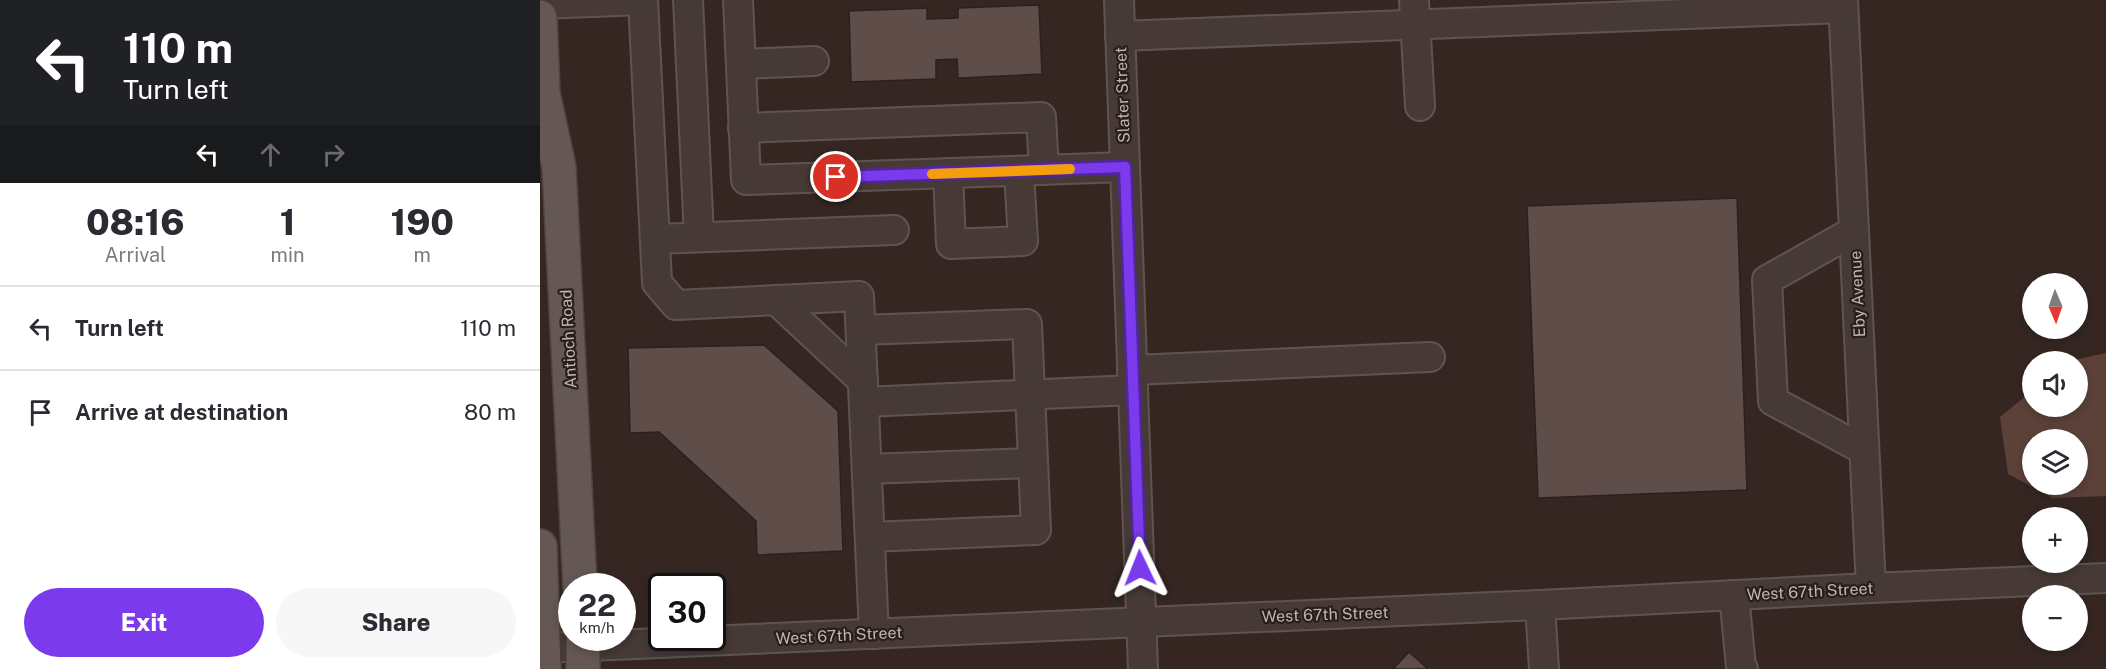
<!DOCTYPE html>
<html lang="en">
<head>
<meta charset="utf-8">
<style>
	body { margin:0; font-family:"Public Sans",sans-serif; background:#f7f7f7; color:#2b2b33; height:100vh; display:flex; flex-direction:column; font-size:22px; white-space:nowrap }
	* { box-sizing:border-box; margin:0 }
	p { font-size:20px; color:#7c7c81 }
	.icon { flex:none; width:33px; height:33px; fill:none; stroke:currentColor; stroke-width:2; stroke-linecap:round; stroke-linejoin:round }
	.map { position:relative; flex:1; overflow:hidden }
	.side { display:flex; flex-direction:column; background:#fff; width:540px }
	.side>* { flex:none }
	.banner { background:#202124; color:#fff; overflow:hidden }
	.needle { width:39px; rotate:178deg }
	.controls { position:absolute; left:1482px; top:273px; display:grid; gap:12px }
	.controls a { display:grid; place-items:center; width:66px; height:66px; border-radius:50%; background:#fff; box-shadow:0 3px 9px #0003; font-size:30px }
	.speed { position:absolute; left:18px; top:573px; display:flex; gap:12px; font-size:30px; font-weight:700; text-align:center }
	.speed>* { display:grid; place-content:center; width:78px; height:78px; border-radius:50%; background:#fff; box-shadow:0 3px 9px #0003; line-height:1 }
	.speed small { font-size:15px; font-weight:400 }
	.speed .limit { border:3px solid #111; border-radius:9px; background:#fff; color:#111 }
	.pin { position:absolute; display:grid; place-items:center; width:51px; height:51px; color:#fff; margin:-26px; border:3px solid #fff; border-radius:50%; box-shadow:0 2px 6px #0007 }
	.me { position:absolute; width:66px; margin:-33px; rotate:358deg; stroke-linejoin:round; filter:drop-shadow(0 0 4px #0008) }
	.turn { display:flex; align-items:center; gap:21px; height:126px; padding:0 24px; font-size:27px }
	.turn .icon { width:78px; height:78px; stroke-width:2.5 }
	.turn b { display:block; font-size:42px; line-height:51px }
	.lanes { display:flex; align-items:center; height:57px; padding:0 24px; background:#0003; justify-content:center; gap:30px; direction:ltr }
	.lanes .off { opacity:.35 }
	.eta { display:flex; justify-content:space-evenly; align-items:center; height:102px; text-align:center }
	.eta b { font-size:36px; font-weight:800; line-height:42px }
	.action { display:flex; gap:12px; margin-top:auto; padding:12px 24px }
	.action a { flex:1; height:69px; border-radius:36px; background:#7c3aed; color:#fff; font-size:24px; font-weight:800; line-height:69px; text-align:center }
	.action a+a { background:#f7f7f7; color:#2b2b33 }
	ul { padding:0; list-style:none }
	li { display:flex; align-items:center; gap:18px; height:84px; padding:0 24px; border-top:2px solid #e1e1e2 }
	li div { flex:1 }
	li b { display:block; font-size:22px }
	li em { font-style:normal }
	main { display:flex; flex:1; min-height:0 }
	.map>svg:first-child { display:block }
	.water { fill:#5c4139; fill-rule:evenodd }
	.building { fill:#5e4d49; stroke:#2c201d; stroke-width:1.5 }
	.lines { fill:none; stroke-linecap:round; stroke-linejoin:round }
	.minor-casing { stroke:#605450; stroke-width:32 }
	.major-casing { stroke:#4f423f; stroke-width:36 }
	.minor { stroke:#463936; stroke-width:28 }
	.major { stroke:#655754; stroke-width:33 }
	.route-casing { stroke:#51269a; stroke-width:15 }
	.route { stroke:#7c3aed; stroke-width:10 }
	.slow { stroke:#f59e0b; stroke-width:10 }
	.labels { text-anchor:middle; stroke-width:4.5; stroke-linejoin:round; paint-order:stroke }
	.street-label { font-size:16px; fill:#c2b4b0; stroke:#2a1e1b }
</style>
</head>
<body>
<main>
<section class="side">
<div class="banner">
<div class="turn"><svg class="icon" aria-label="left" viewBox="0 0 24 24"><path d="M17 20v-9H6M10 6l-5 5 5 5"/></svg><div><b>110 m</b>Turn left</div></div>
<div class="lanes"><svg class="icon" aria-label="left" viewBox="0 0 24 24"><path d="M17 20v-9H6M10 6l-5 5 5 5"/></svg><svg class="icon off" aria-label="ahead" viewBox="0 0 24 24"><path d="M12 20V5M6 11l6-6 6 6"/></svg><svg class="icon off" aria-label="right" viewBox="0 0 24 24"><path d="M7 20v-9h11M14 6l5 5-5 5"/></svg></div>
</div>
<div class="eta">
<div><b>08:16</b><p>Arrival</p></div>
<div><b>1</b><p>min</p></div>
<div><b>190</b><p>m</p></div>
</div>
<ul>
<li><svg class="icon" aria-label="left" viewBox="0 0 24 24"><path d="M17 20v-9H6M10 6l-5 5 5 5"/></svg><div><b>Turn left</b></div><em>110 m</em></li>
<li><svg class="icon" aria-label="arrive" viewBox="0 0 24 24"><path d="M6 21V4h12l-3 4 3 4H6"/></svg><div><b>Arrive at destination</b></div><em>80 m</em></li>
</ul>
<div class="action"><a>Exit</a><a>Share</a></div>
</section>
<div class="map">
<svg width="1566" height="669" viewBox="0 0 1566 669">
	<rect width="100%" height="100%" fill="#352622"/>
	<!-- water -->
	<path class="water" d="M1566,353v143l-53,2 -45,-24 -8,-57 32,-26v15h46v-44l-8,-1zM1492,440h46v44h-46z"/>
	<!-- building -->
	<g class="building">
		<polygon points="499,5 502,74 418,78 417,59 396,60 396,79 311,82 309,11 387,8 387,19 418,18 418,8"/>
		<polygon points="1197,198 1207,490 998,498 987,206"/>
		<polygon points="224,345 298,411 303,551 217,555 216,521 119,432 90,433 88,348"/>
		<polygon points="869,652 888,669 853,669"/>
	</g>
	<g class="lines">
		<!-- minor casing -->
		<g class="minor-casing">
			<g id="minor">
				<polyline points="103,0 117,283 136,305 319,296 334,634"/>
				<polyline points="148,0 159,237"/>
				<polyline points="198,0 206,180 585,167"/>
				<polyline points="579,0 603,669"/>
				<polyline points="874,0 880,106"/>
				<polyline points="1303,0 1331,588"/>
				<polyline points="0,4 102,0"/>
				<polyline points="580,36 1303,8"/>
				<polyline points="201,64 274,61"/>
				<polyline points="203,128 501,117 504,170"/>
				<polyline points="408,173 411,244 483,241 479,171"/>
				<polyline points="1314,231 1227,280 1233,401 1324,450"/>
				<polyline points="115,239 354,230"/>
				<polyline points="236,300 323,381"/>
				<polyline points="321,330 487,324 496,530 330,537"/>
				<polyline points="592,370 890,357"/>
				<polyline points="324,402 593,390"/>
				<polyline points="327,469 493,463"/>
				<polyline points="1194,595 1201,667 1203,669"/>
				<polyline points="1000,605 1004,669"/>
				<polyline points="3,648 1000,605 1331,588 1566,578"/>
			</g>
		</g>
		<!-- major casing -->
		<g class="major-casing">
			<g id="major">
				<polyline points="0,17 3,93 19,167 40,586"/>
				<polyline points="0,546 4,669"/>
				<polyline points="43,638 43,669"/>
			</g>
		</g>
		<!-- minor -->
		<use href="#minor" class="minor"/>
		<!-- major -->
		<use href="#major" class="major"/>
	</g>
	<g class="lines">
		<!-- route casing -->
		<g class="route-casing">
			<polyline id="route" points="296,177 585,167 600,568"/>
		</g>
		<!-- route -->
		<use href="#route" class="route"/>
		<!-- slow -->
		<polyline class="slow" points="392,174 530,169"/>
	</g>
	<g class="labels">
		<!-- street labels -->
		<g class="street-label">
			<text transform="translate(582 95) rotate(-92)" y="6">Slater Street</text>
			<text transform="translate(1317 294) rotate(-93)" y="6">Eby Avenue</text>
			<text transform="translate(28 339) rotate(-93)" y="6">Antioch Road</text>
			<text transform="translate(1270 591) rotate(-3)" y="6">West 67th Street</text>
			<text transform="translate(785 614) rotate(-2)" y="6">West 67th Street</text>
			<text transform="translate(299 635) rotate(-3)" y="6">West 67th Street</text>
		</g>
	</g>
</svg>
<div class="controls">
<a><svg class="needle" viewBox="-14 -14 28 28"><path d="M0-13l5 13h-10z" fill="#e53935"/><path d="M0 13l5-13h-10z" fill="#7c7c81"/></svg></a>
<a><svg class="icon" aria-label="sound" viewBox="0 0 24 24"><path d="M4 9h4l5-4v14l-5-4H4zM17 9q2 3 0 6"/></svg></a>
<a><svg class="icon" aria-label="layers" viewBox="0 0 24 24"><path d="M12 4l9 5-9 5-9-5zM3 14l9 5 9-5"/></svg></a>
<a>+</a>
<a>−</a>
</div>
<div class="speed"><div>22<small>km/h</small></div><div class="limit">30</div></div>
<div class="pin" style="left:296px;top:177px;background:#d93025"><svg class="icon" aria-label="arrive" viewBox="0 0 24 24"><path d="M6 21V4h12l-3 4 3 4H6"/></svg></div>
<svg class="me" style="left:600px;top:568px" viewBox="-20 -20 40 40"><path d="M0-17L14 15 0 8-14 15z" fill="#7c3aed" stroke="#fff" stroke-width="4"/></svg>
</div>
</main>
</body>
</html>
